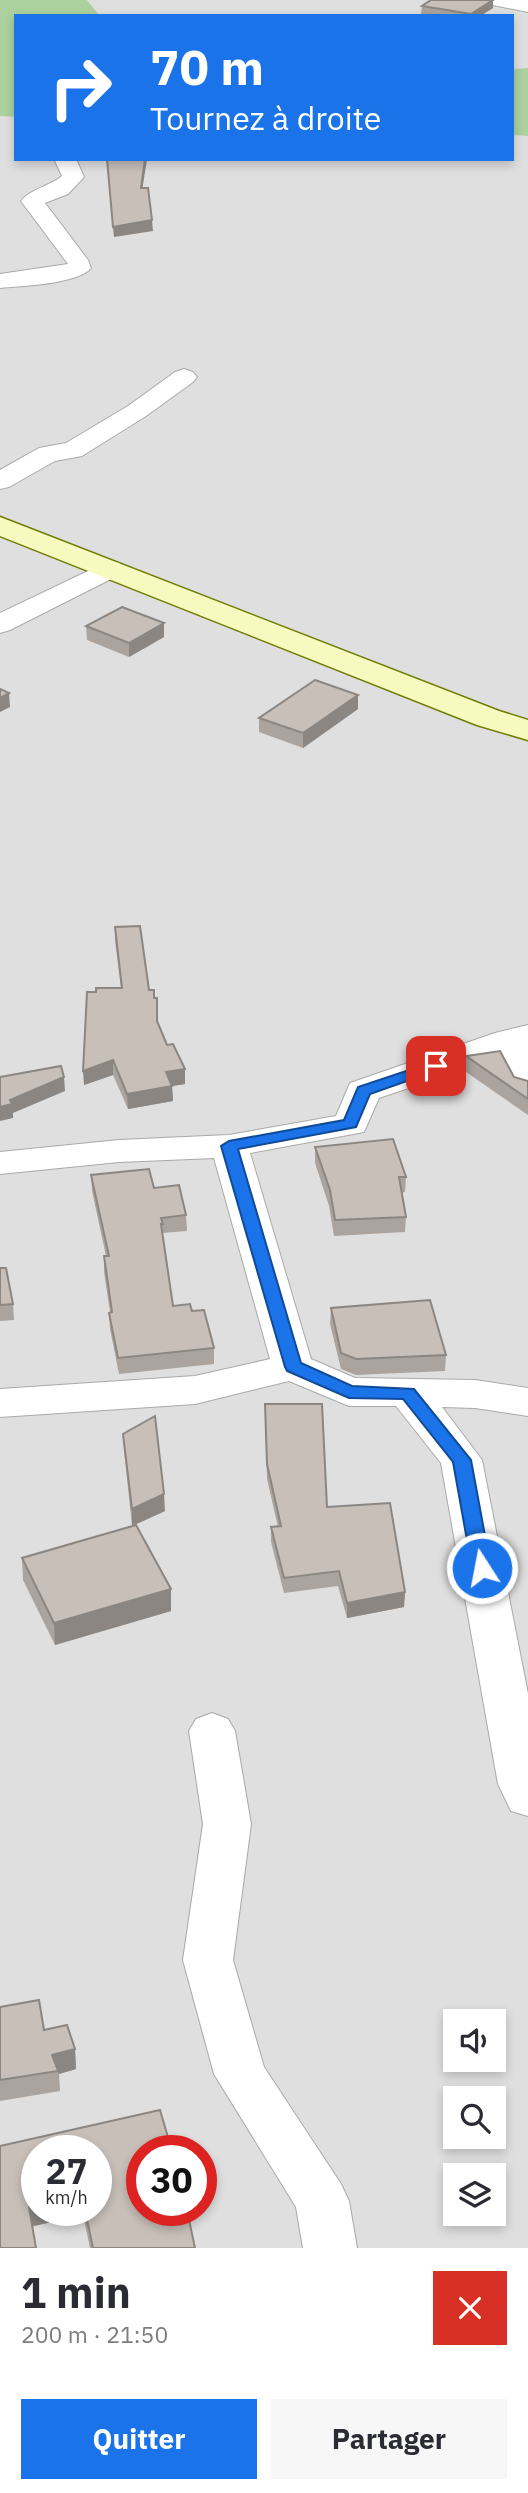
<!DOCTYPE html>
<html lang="fr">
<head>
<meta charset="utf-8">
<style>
	body { margin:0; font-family:"IBM Plex Sans",sans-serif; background:#f7f7f7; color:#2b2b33; height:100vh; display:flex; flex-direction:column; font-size:26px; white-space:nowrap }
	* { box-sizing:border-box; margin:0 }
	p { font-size:23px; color:#7c7c81 }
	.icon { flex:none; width:38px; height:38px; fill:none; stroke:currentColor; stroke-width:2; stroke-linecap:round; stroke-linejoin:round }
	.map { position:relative; height:2248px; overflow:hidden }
	.drawer { display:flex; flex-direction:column; background:#fff; flex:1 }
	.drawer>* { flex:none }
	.top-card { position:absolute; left:14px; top:14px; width:500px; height:147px; border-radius:0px; box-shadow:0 4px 10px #0003; background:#1a73e8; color:#fff; overflow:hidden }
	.fabs { position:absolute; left:443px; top:2009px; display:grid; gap:14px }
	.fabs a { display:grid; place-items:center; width:63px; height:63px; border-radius:0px; background:#fff; box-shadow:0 4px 10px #0003; font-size:35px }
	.speed { position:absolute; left:21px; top:2135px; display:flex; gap:14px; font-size:35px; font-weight:700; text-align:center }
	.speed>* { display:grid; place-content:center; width:91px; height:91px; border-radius:50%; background:#fff; box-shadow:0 4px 10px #0003; line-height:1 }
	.speed small { font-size:18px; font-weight:400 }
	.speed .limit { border:10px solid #d22; background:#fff; color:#111 }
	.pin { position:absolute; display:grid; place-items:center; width:60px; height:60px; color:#fff; margin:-30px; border-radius:14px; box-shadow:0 4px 10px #0006 }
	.me { position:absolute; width:77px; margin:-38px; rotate:349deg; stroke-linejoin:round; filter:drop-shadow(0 0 5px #0008) }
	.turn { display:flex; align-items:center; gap:24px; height:147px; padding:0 21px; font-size:32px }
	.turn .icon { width:91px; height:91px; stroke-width:2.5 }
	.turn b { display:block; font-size:49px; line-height:60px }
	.round { display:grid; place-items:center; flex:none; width:74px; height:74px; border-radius:0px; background:#f7f7f7 }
	.summary { display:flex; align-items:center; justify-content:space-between; height:119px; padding:0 21px }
	h1 { font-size:42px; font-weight:800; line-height:52px }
	.action { display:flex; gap:14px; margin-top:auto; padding:14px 21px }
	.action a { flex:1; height:80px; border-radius:0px; background:#1a73e8; color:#fff; font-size:28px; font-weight:800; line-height:80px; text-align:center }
	.action a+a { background:#f7f7f7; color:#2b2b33 }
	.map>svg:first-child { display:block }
	.residential { fill:#e0dfdf; fill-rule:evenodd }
	.forest { fill:#add19e }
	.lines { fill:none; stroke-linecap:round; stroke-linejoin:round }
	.street-casing { stroke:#a9a9a9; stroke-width:2 }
	.secondary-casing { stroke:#707d05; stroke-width:3 }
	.street { fill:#fff; fill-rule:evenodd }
	.secondary { fill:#f7fabf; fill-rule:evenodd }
	.wall { fill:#aba49e; fill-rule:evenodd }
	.shaded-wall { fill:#8b8681 }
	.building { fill:#c7bfb8; stroke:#8b8681; stroke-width:2 }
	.route { fill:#1a73e8; stroke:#114b97; stroke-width:2 }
</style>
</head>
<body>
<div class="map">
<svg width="528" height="2248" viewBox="0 0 528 2248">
	<rect width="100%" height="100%" fill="#f2efe9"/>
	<!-- residential -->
	<g class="residential">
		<polygon points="87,0 528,0 528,68 513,69 513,16 100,16"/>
		<path d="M0,116l16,1v42h497v-24l15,1v2112h-528zM455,2021h39v39h-39zM455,2098h39v39h-39zM37,2151h59v59h-59zM142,2151h59v59h-59zM455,2175h39v39h-39z"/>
	</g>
	<!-- forest -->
	<g class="forest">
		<polygon points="0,0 87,0 100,16 16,16 16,117 0,116"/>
		<polygon points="528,68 528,136 513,135 513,69"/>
	</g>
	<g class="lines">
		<!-- street casing -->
		<g class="street-casing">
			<g id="street">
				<polygon points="485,0 528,0 528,12 488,4"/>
				<path d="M54,159h22l8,18 -16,17 -23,9 43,57 3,8c-12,16 -71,18 -91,20v-14l68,-10 -47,-63c9,-12 29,-15 41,-25z"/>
				<polygon points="184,369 193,372 197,377 193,382 146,416 82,456 55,461 9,487 0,489 0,470 39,448 66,443 128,406 175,372"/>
				<polygon points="109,561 119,563 123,569 119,575 10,630 0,633 0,613"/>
				<polygon points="528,1025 528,1094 515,1091 498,1058 379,1098 364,1132 250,1153 311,1359 355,1378 475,1380 528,1388 528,1416 475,1408 442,1407 482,1460 528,1694 528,1816 511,1811 498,1784 441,1463 396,1406 349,1406 289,1381 195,1404 0,1417 0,1389 195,1376 270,1359 214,1158 119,1162 0,1174 0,1152 119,1140 229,1135 336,1116 350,1083 495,1033"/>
				<polygon points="212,1713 228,1719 235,1731 251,1824 233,1960 264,2067 341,2184 349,2201 357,2248 303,2248 296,2207 214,2074 183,1960 203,1824 189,1731 196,1719"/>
			</g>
		</g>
		<!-- secondary casing -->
		<g class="secondary-casing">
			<polygon id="secondary" points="0,517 499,711 528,720 528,740 477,725 0,536"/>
		</g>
		<!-- street -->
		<use href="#street" class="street"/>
		<!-- secondary -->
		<use href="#secondary" class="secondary"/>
	</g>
	<!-- wall -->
	<g class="wall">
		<polygon points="493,0 493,8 480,16 434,16 421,14 422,6"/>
		<polygon points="164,623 164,637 129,657 87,640 86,626"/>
		<polygon points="358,709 303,748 259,732 259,718"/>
		<polygon points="115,927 154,998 157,1022 185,1084 172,1086 173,1101 128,1109 113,1075 84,1085 96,992 121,988 115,941"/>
		<polygon points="466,1056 514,1077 528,1081 528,1115 466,1072"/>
		<polygon points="315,1147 406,1177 405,1192 401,1193 406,1217 405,1232 334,1236 329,1206 315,1163"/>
		<polygon points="91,1175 154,1188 186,1215 187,1231 163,1233 163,1240 173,1306 192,1311 214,1348 214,1364 119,1374 110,1329 109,1313 110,1312 104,1272 104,1256 106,1256 92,1191"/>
		<polygon points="0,1268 13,1304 14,1320 0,1321"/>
		<polygon points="331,1308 446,1355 445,1371 356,1375 341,1369 330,1324"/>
		<polygon points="265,1418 327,1507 405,1592 404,1607 347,1618 338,1586 284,1593 271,1542 271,1527 278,1527 267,1479"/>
		<polygon points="123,1434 165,1511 132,1526 124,1450"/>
		<polygon points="22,1558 171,1589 171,1611 55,1645 23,1580"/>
		<polygon points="0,2007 44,2030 75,2049 76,2069 59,2074 60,2091 0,2101"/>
		<path d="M160,2110l12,41h-30v59h45l8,38h-105l-7,-33 -51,11 4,22h-36v-102zM37,2151h59v59h-59z"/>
	</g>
	<!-- shaded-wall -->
	<g class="shaded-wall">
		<polygon points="493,0 493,8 480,16 471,16 471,14"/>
		<polygon points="145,159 147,159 141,198 141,188"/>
		<polygon points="152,220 153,231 114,237 113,227"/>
		<polygon points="164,623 164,637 129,657 129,643"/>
		<polygon points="9,693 10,707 0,712 0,698"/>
		<polygon points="358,695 358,709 303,748 303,733"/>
		<polygon points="113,1060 113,1075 84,1085 83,1071"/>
		<polygon points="185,1069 185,1084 166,1087 166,1072"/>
		<polygon points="64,1077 65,1091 13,1113 13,1118 0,1121 0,1107 10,1100"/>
		<polygon points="172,1086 173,1101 128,1109 127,1094"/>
		<polygon points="164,1494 165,1511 132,1526 132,1509"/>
		<polygon points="171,1589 171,1611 55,1645 54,1623"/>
		<polygon points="405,1592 404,1607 347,1618 347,1603"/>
		<polygon points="75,2049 76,2069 59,2074 52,2055"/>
		<polygon points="37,2205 37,2210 83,2210 83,2215 30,2227 29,2207"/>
	</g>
	<!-- building -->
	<g class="building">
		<polygon points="431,0 493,0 471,14 422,6"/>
		<polygon points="107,159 145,159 141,188 148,188 152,220 113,227"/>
		<polygon points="122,607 164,623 129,643 86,626"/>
		<polygon points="315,680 358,695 303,733 259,718"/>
		<polygon points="0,689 9,693 0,698"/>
		<polygon points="140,926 149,990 154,990 154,998 157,998 157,1021 167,1045 173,1044 185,1069 166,1072 172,1086 127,1094 113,1060 83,1071 87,992 96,992 96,988 122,988 115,927"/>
		<polygon points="500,1051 514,1077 528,1081 528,1099 466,1056"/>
		<polygon points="61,1066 64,1077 10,1100 12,1104 0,1107 0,1077"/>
		<polygon points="393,1139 406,1177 399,1177 406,1217 335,1220 330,1190 315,1147"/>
		<polygon points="149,1169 154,1188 179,1185 186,1215 161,1218 163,1224 161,1224 173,1306 190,1304 192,1311 204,1310 214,1348 118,1358 109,1313 112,1312 104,1256 109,1256 91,1175"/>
		<polygon points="0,1268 6,1268 13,1304 0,1305"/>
		<polygon points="430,1300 446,1355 356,1359 341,1353 331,1308"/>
		<polygon points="265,1404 322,1404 327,1507 390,1503 405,1592 347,1603 339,1571 284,1578 271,1527 281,1526 267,1464"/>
		<polygon points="155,1416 164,1494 132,1509 123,1434"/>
		<polygon points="136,1525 171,1589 54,1623 22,1558"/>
		<polygon points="39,2000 44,2030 67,2025 75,2049 52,2055 58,2071 0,2080 0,2007"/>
		<polygon points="160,2110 172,2151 142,2151 142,2210 187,2210 195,2248 93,2248 85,2210 96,2210 96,2151 37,2151 37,2205 29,2207 36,2248 0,2248 0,2146"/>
	</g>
	<!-- route -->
	<polygon class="route" points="436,1061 441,1063 443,1066 441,1069 370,1094 356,1127 238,1149 301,1363 352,1386 414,1389 471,1460 491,1568 488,1573 475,1573 472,1568 453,1462 403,1399 349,1398 287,1371 285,1367 221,1146 229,1141 344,1120 358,1087"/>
</svg>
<div class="fabs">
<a><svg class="icon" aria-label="sound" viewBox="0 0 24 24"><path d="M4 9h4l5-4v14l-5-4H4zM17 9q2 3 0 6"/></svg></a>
<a><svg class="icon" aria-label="search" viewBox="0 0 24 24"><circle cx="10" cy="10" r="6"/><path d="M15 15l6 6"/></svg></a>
<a><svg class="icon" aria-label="layers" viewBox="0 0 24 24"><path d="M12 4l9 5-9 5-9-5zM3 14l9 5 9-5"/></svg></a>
</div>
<div class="speed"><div>27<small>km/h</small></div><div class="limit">30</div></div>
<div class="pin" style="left:436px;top:1066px;background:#d93025"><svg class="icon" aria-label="arrive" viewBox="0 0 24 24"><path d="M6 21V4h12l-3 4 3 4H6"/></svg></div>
<svg class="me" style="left:482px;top:1568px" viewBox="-20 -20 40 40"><circle r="17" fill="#1a73e8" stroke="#fff" stroke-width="3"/><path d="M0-11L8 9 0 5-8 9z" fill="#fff"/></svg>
<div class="top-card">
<div class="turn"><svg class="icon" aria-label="right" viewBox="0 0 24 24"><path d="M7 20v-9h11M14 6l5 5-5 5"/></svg><div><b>70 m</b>Tournez à droite</div></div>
</div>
</div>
<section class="drawer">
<div class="summary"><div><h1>1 min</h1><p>200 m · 21:50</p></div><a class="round" style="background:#d93025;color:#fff"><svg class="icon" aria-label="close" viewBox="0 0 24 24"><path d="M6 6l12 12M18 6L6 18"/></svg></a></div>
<div class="action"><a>Quitter</a><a>Partager</a></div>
</section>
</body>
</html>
